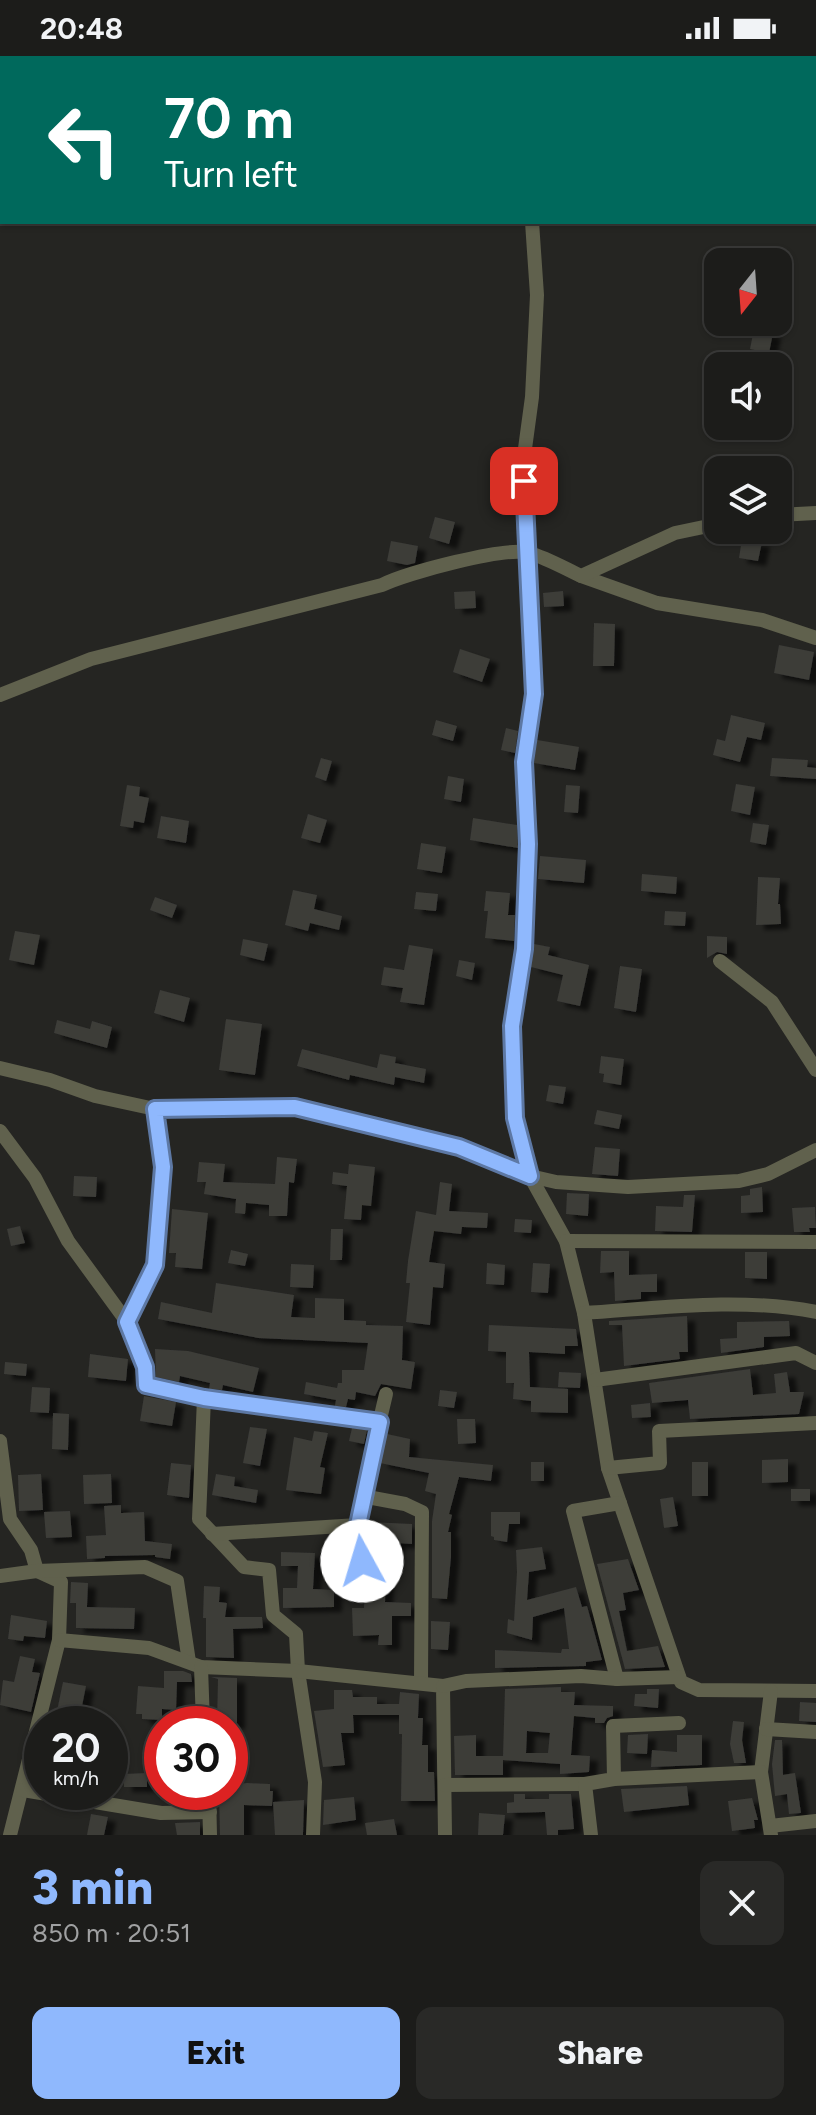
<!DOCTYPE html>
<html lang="en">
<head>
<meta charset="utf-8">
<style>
	body { margin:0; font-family:Figtree,sans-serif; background:#292927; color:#f1f3f6; height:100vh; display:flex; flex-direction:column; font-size:30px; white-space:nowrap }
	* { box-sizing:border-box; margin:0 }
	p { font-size:26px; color:#a0a1a2 }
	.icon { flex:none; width:44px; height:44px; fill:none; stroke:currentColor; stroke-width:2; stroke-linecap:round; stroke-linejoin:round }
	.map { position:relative; height:1779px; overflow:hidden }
	.drawer { display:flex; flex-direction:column; background:#1c1c1a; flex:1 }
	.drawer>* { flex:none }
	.guide { position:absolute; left:0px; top:0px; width:816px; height:168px; box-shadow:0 2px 6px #0004,0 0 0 2px #3a3a39; background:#00695c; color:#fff; overflow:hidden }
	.needle { width:52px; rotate:197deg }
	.controls { position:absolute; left:704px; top:192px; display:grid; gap:16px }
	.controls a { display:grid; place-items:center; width:88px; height:88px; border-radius:16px; background:#1c1c1a; box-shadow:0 2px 6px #0004,0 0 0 2px #3a3a39; font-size:40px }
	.speed { position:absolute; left:24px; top:1650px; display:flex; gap:16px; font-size:40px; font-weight:700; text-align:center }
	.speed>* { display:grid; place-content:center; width:104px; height:104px; border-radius:50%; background:#1c1c1a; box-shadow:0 2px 6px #0004,0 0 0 2px #3a3a39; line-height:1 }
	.speed small { font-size:20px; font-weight:400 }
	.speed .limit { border:12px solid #d22; background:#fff; color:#111 }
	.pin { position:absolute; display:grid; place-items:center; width:68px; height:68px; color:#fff; margin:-34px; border-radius:16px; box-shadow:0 4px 12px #0006 }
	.me { position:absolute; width:88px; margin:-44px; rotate:354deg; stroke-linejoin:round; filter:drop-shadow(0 0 6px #0008) }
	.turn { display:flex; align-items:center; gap:28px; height:168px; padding:0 32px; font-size:36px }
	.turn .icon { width:104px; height:104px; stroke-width:2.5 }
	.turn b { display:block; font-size:56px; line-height:68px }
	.round { display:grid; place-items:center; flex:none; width:84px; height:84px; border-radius:16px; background:#292927 }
	.headline { display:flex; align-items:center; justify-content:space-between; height:136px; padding:0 32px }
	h1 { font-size:48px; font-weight:800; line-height:60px; color:#8fb8fd }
	.primary-button { display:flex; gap:16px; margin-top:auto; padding:16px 32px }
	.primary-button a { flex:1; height:92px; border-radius:16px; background:#8fb8fd; color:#111; font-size:32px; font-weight:800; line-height:92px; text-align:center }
	.primary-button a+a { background:#292927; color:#f1f3f6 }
	.status { display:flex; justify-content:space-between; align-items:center; height:56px; padding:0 40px; background:#1c1c1a; direction:ltr }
	.status svg { height:22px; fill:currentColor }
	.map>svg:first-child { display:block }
	.building { fill:#3c3c39; fill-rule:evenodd; filter:url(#shadow) }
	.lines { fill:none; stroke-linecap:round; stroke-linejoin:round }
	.minor { stroke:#60614d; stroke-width:14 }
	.route-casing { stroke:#5d78a4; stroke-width:20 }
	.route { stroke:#8fb8fd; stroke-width:14 }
</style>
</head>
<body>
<div class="status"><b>20:48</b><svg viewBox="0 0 49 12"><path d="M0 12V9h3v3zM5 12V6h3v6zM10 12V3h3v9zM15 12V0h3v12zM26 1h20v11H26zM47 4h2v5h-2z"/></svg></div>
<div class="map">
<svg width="816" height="1779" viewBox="0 0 816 1779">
	<defs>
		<filter id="shadow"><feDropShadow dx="8" dy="5" stdDeviation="2" flood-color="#0009"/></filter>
	</defs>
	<rect width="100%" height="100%" fill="#252522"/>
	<!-- building -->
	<g class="building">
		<polygon points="754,273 773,277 769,297 750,293"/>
		<polygon points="435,461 455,466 449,488 429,482"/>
		<polygon points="742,483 762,486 758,505 739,502"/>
		<polygon points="391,485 418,490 415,507 407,509 387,505"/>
		<polygon points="475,535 476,552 455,553 454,536"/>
		<polygon points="563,535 564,550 544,551 543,537"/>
		<polygon points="594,567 615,568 614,610 593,610"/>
		<polygon points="779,589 814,596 809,624 774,617"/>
		<polygon points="460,593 490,603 482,626 453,616"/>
		<polygon points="731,659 765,667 761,684 747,681 740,706 713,699 717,683 725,685"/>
		<polygon points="436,664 457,670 453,685 432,679"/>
		<polygon points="506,672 518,675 515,697 501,694"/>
		<polygon points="537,684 579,691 575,714 534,707"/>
		<polygon points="321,702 332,705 326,725 315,721"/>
		<polygon points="772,702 808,704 807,711 816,712 816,723 770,720"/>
		<polygon points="448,720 464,723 461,746 444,743"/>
		<polygon points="736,728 755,731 750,759 731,755"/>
		<polygon points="127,729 140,731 139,740 149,742 144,767 134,765 133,772 120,770"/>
		<polygon points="566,729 580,730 578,757 564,756"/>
		<polygon points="308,758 327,764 320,787 301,782"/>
		<polygon points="161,760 189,765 186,787 157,782"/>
		<polygon points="473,762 517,769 518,792 470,784"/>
		<polygon points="753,767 769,769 766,789 750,786"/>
		<polygon points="421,787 446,791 442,817 417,813"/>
		<polygon points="540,800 586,804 584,827 538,823"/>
		<polygon points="642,818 677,821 676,838 641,835"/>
		<polygon points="758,821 780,822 778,848 780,848 781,868 756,869"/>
		<polygon points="293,834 317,839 314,853 342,860 339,874 310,867 308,875 285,869"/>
		<polygon points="486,835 510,837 508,859 515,859 514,885 485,882 488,855 484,855"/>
		<polygon points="416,836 438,838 436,855 414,853"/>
		<polygon points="155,841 177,849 172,862 150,854"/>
		<polygon points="665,855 686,856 685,870 664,869"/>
		<polygon points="15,875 40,879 34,909 9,904"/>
		<polygon points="707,880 727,881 727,898 717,896 707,902"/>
		<polygon points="243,883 268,888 264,905 240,899"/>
		<polygon points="534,888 550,891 548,899 589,909 580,950 557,945 563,919 531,911"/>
		<polygon points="409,889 433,893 424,949 400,946 403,932 381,929 384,911 404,914"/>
		<polygon points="459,904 475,907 472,924 456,920"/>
		<polygon points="620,910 642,913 636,956 614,952"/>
		<polygon points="160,934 190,942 184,966 154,957"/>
		<polygon points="226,963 262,968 255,1019 219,1014"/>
		<polygon points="57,964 90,973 92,965 112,971 107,992 54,977"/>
		<polygon points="302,993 377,1012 380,998 396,1001 395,1007 426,1013 424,1027 395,1021 394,1029 350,1019 349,1024 297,1010"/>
		<polygon points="601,1000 624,1003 621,1029 603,1026 604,1018 599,1017"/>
		<polygon points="549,1029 566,1031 563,1048 546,1045"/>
		<polygon points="597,1054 622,1059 619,1073 594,1068"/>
		<polygon points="595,1091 620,1093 618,1120 592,1118"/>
		<polygon points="277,1101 297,1103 294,1127 289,1126 287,1160 269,1160 269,1149 246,1147 245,1158 235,1157 236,1143 204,1138 206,1126 197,1126 199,1106 225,1108 223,1126 275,1128"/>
		<polygon points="349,1108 375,1111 371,1150 362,1149 361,1164 344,1163 347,1130 332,1128 333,1116 348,1118"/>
		<polygon points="74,1120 97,1121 96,1141 73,1140"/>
		<polygon points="440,1126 452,1128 449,1155 488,1157 487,1172 462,1171 461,1178 434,1175 429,1206 445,1208 443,1232 433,1231 430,1269 406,1266 410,1227 406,1227 408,1205 416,1155 436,1159"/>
		<polygon points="762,1131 763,1156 741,1157 741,1140 750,1139 750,1133"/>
		<polygon points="567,1137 589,1138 588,1160 566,1158"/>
		<polygon points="684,1139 695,1139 692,1176 655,1175 656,1150 683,1151"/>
		<polygon points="815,1151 816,1172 809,1172 810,1176 794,1176 792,1152"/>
		<polygon points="172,1153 208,1157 202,1213 175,1211 176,1197 169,1197"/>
		<polygon points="515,1163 532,1164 531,1177 514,1176"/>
		<polygon points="20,1170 25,1187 11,1190 7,1173"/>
		<polygon points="331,1173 343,1173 342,1204 330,1204"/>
		<polygon points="231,1194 248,1198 245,1210 228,1207"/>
		<polygon points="601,1195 629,1195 629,1219 657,1218 657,1236 641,1236 641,1243 615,1245 614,1216 600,1217"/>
		<polygon points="745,1196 767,1196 767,1223 745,1222"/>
		<polygon points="487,1207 505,1209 504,1229 486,1228"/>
		<polygon points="533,1207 550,1208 548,1237 531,1236"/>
		<polygon points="291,1208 314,1209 313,1232 290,1231"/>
		<polygon points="216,1227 294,1239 291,1261 315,1262 315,1242 344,1243 344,1264 366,1265 366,1269 403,1270 402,1304 415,1306 411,1333 381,1328 375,1340 356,1336 355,1344 348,1343 346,1351 335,1350 336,1344 304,1338 306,1326 337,1332 338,1327 342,1327 342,1314 364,1314 368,1287 258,1282 158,1263 161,1246 212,1257"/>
		<polygon points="687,1260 688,1296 679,1296 680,1303 624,1310 622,1269 609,1269 609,1265"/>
		<polygon points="789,1265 790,1280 764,1281 764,1291 721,1297 720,1283 737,1282 737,1266"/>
		<polygon points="489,1269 576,1273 578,1290 565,1290 565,1298 529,1296 530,1331 568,1333 568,1357 531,1356 531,1345 513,1343 514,1327 506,1327 506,1296 488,1295"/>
		<polygon points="155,1293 188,1295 259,1312 253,1336 223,1329 222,1334 209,1333 210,1327 180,1320 179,1326 156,1321"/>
		<polygon points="90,1298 128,1303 126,1325 88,1321"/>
		<polygon points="5,1306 27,1308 26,1320 4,1318"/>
		<polygon points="750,1313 753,1339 776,1337 774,1318 787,1316 790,1336 804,1336 799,1358 690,1363 688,1344 652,1347 649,1327"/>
		<polygon points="559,1316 581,1317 580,1332 558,1331"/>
		<polygon points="32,1331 50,1332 49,1357 30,1356"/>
		<polygon points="440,1334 457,1336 454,1352 438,1350"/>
		<polygon points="144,1340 176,1346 172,1370 140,1365"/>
		<polygon points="650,1347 651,1361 632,1362 631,1349"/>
		<polygon points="53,1357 69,1358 68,1394 52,1393"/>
		<polygon points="457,1363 475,1363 476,1387 458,1388"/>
		<polygon points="250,1371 267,1373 260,1410 243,1407"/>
		<polygon points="352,1372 367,1374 364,1388 349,1385"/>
		<polygon points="314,1375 328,1377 320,1411 325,1412 321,1438 286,1434 294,1381 312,1385"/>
		<polygon points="387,1378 410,1383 409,1401 493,1409 491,1425 459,1421 449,1458 452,1459 448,1476 451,1476 451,1501 447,1543 432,1542 432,1465 436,1438 425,1435 429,1417 380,1407"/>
		<polygon points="788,1403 788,1426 762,1427 762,1404"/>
		<rect x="531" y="1406" width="13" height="19"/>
		<rect x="692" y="1406" width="16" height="34"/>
		<polygon points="171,1407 191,1409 189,1442 167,1439"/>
		<polygon points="41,1418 43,1454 19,1455 18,1419"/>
		<polygon points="111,1418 112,1447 84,1448 83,1419"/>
		<polygon points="216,1418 235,1421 234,1430 258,1434 256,1447 212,1439"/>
		<rect x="791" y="1433" width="19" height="12"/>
		<polygon points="673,1441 678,1470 664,1472 660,1443"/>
		<polygon points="121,1449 121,1457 144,1456 145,1485 172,1488 170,1503 155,1501 155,1499 105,1500 105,1502 87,1503 86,1480 106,1479 104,1450"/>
		<polygon points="70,1455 72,1481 46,1482 44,1456"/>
		<polygon points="491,1456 520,1456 520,1468 509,1468 507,1486 494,1484 494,1481 491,1480"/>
		<polygon points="369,1466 412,1468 412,1488 397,1487 396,1492 373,1490"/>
		<polygon points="336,1480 352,1481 352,1505 335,1504"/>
		<polygon points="542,1491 546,1513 529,1516 527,1544 576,1531 582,1551 587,1550 602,1604 586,1606 586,1610 495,1612 495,1594 561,1597 562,1593 569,1593 564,1552 533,1561 532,1584 507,1577 508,1563 514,1565 517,1516 516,1494"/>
		<polygon points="281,1496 315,1497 313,1533 334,1534 334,1551 283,1552 283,1532 297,1532 298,1510 281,1510"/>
		<polygon points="628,1503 639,1534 623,1537 626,1554 619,1555 627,1595 658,1590 665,1611 625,1613 597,1508"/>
		<polygon points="365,1516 386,1517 385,1546 411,1547 411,1560 392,1560 392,1589 378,1589 379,1579 353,1580 352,1552 364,1552"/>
		<polygon points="71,1526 88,1527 87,1551 135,1552 134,1573 76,1572 76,1547 70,1547"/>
		<polygon points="204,1530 220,1531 219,1546 227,1547 225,1561 262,1561 263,1572 233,1573 234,1602 206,1601 206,1562 203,1562"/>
		<polygon points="11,1559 47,1565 45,1582 24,1580 23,1585 8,1583"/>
		<polygon points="431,1565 450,1566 448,1594 431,1593"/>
		<polygon points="20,1600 35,1603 32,1616 40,1617 31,1656 0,1649 3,1624 14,1626"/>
		<polygon points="164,1615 183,1615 191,1618 192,1626 177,1626 176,1654 162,1653 162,1664 142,1663 142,1658 136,1658 138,1630 164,1632"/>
		<polygon points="211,1621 237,1622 237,1668 217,1668 218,1623"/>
		<polygon points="63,1626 86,1630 80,1660 57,1655"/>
		<path d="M561,1631v5h14l-1,13 39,1v10l-6,2 -3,5h-9v-5l-21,-2 -3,39 19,1 -1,16 -29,2v-10l-57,-4v15h-48l-1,-39 22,-1v21h27l2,-67zM527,1675l23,2 -2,20h-22z"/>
		<polygon points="647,1633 659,1633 658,1652 634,1650 635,1638 647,1638"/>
		<polygon points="334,1634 352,1634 353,1641 377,1641 377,1648 399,1648 400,1636 419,1638 418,1662 423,1662 422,1689 428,1689 428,1716 434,1716 435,1745 401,1745 402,1678 399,1678 399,1659 353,1659 354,1677 341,1677 345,1709 323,1711 314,1655 334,1653"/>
		<polygon points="800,1646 816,1647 816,1666 799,1665"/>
		<polygon points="733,1665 744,1666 742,1684 746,1707 734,1707 730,1688"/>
		<polygon points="648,1678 647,1698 627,1697 628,1679"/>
		<polygon points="677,1679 702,1679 702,1709 651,1711 652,1694 677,1696"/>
		<polygon points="775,1684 782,1684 783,1719 795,1717 801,1757 789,1758 787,1738 775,1740 772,1708"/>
		<polygon points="147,1717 147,1731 124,1731 124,1718"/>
		<polygon points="247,1727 270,1728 270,1735 273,1735 272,1750 244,1749 244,1779 220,1779 219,1736 230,1736 230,1729"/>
		<polygon points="687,1730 689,1749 624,1756 621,1733"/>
		<polygon points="199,1737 199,1746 172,1747 172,1739"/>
		<polygon points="514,1738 525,1738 525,1743 549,1743 549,1738 571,1738 574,1773 558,1774 558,1779 547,1779 545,1756 507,1757 507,1747 514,1746"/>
		<polygon points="354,1741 356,1764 323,1769 324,1744"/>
		<polygon points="752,1742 758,1764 754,1764 755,1772 732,1775 728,1745"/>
		<polygon points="304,1744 303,1779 275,1779 273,1746"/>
		<polygon points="479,1757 505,1759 503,1779 478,1779"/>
		<polygon points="91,1758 108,1761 104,1779 87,1779"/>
		<polygon points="394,1763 397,1779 367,1779 365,1767"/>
		<polygon points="200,1766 200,1779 177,1779 175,1767"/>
	</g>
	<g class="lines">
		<!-- minor -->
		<g class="minor">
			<polyline points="555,2 556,0"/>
			<polyline points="532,166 537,239 532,341 524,400 524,449 534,638 524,706 528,788 524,893 512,970 515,1062 530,1120 566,1185 584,1257 608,1412 681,1626 699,1634 816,1635"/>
			<polyline points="778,459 816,457"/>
			<polyline points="581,520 657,547 762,564 816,582"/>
			<path d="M0,639l91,-36 291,-74c24,-12 124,-39 147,-32 18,5 35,15 52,23l94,-43 43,-9"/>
			<polyline points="720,905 772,946 816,1014"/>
			<polyline points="0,1012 50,1024 95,1040 155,1053 295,1051 459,1091 530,1120 556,1126 628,1131 739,1125 768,1118 816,1094"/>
			<polyline points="155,1053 163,1111 155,1209 127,1266 145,1311 146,1329 204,1342 199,1463 244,1511 269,1514 273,1559 296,1578 298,1615 315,1726 313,1779"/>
			<polyline points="0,1075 35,1122 68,1185 127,1266"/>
			<polyline points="566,1185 816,1186"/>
			<path d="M584,1257c76,-5 156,-16 232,-1"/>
			<polyline points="595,1324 796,1297 816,1307"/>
			<polyline points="204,1342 380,1366"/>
			<polyline points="0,1385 10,1463 31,1494 37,1515 61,1526 59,1584 10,1779"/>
			<polyline points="608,1412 660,1407 659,1375 816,1367"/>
			<polyline points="362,1440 386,1338"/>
			<polyline points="212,1478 358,1469"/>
			<polyline points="362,1505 363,1481 358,1469 362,1440 405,1448 422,1456 421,1627"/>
			<polyline points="0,1520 37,1515 145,1511 177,1525 189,1606"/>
			<polyline points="59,1584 149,1592 201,1611 298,1615 443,1630 445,1779"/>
			<polyline points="201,1611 203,1668"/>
			<polyline points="617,1623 573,1455 620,1447"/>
			<polyline points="443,1630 466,1625 581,1620 617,1623 679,1621"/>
			<polyline points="771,1635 761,1716 771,1779"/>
			<polyline points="766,1673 816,1676"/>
			<polyline points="614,1723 761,1716"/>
			<polyline points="445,1729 585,1728"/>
			<polyline points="23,1734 161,1757 210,1756"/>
			<polyline points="209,1736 210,1779"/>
			<polyline points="770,1770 816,1765"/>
			<polyline points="591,1779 585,1728 614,1723 613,1670 679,1667"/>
		</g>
	</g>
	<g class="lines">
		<!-- route casing -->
		<g class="route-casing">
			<polyline id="route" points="362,1505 363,1481 358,1469 380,1366 204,1342 146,1329 145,1311 127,1266 155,1209 163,1111 155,1053 295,1051 459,1091 530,1120 515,1062 512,970 524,893 528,788 524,706 534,638 524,425"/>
		</g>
		<!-- route -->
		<use href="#route" class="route"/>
	</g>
</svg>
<div class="controls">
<a><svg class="needle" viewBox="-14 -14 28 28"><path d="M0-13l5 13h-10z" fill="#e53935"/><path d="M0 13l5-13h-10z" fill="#a0a1a2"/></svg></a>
<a><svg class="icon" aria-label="sound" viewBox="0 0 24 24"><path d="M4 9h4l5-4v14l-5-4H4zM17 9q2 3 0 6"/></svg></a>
<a><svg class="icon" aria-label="layers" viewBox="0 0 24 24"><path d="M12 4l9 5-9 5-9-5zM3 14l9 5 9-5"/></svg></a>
</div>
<div class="speed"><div>20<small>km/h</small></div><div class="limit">30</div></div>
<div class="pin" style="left:524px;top:425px;background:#d93025"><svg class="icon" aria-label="arrive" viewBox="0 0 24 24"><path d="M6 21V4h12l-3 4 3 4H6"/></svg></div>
<svg class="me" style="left:362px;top:1505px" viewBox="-20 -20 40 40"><circle r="19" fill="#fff"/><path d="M0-13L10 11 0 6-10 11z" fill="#8fb8fd"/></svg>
<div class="guide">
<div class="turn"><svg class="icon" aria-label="left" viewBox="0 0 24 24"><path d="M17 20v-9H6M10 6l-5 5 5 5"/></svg><div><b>70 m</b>Turn left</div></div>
</div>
</div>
<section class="drawer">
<div class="headline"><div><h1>3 min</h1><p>850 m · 20:51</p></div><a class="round"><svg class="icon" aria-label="close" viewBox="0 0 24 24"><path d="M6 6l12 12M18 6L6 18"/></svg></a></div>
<div class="primary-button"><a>Exit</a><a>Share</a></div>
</section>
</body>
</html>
